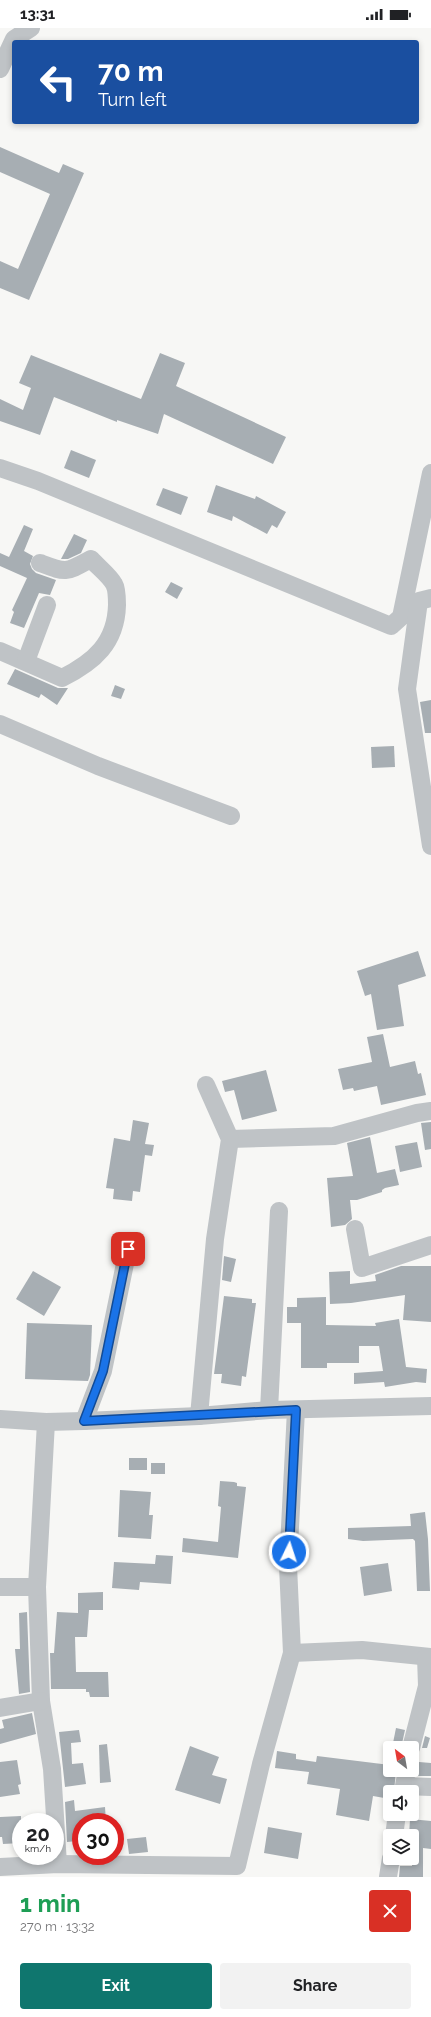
<!DOCTYPE html>
<html lang="en">
<head>
<meta charset="utf-8">
<style>
	body { margin:0; font-family:Raleway,sans-serif; background:#f2f2f2; color:#202124; height:100vh; display:flex; flex-direction:column; font-size:15px; white-space:nowrap }
	* { box-sizing:border-box; margin:0 }
	p { font-size:13px; color:#757577 }
	.icon { flex:none; width:22px; height:22px; fill:none; stroke:currentColor; stroke-width:2; stroke-linecap:round; stroke-linejoin:round }
	.map { position:relative; height:1849px; overflow:hidden }
	.panel { display:flex; flex-direction:column; background:#fff; flex:1 }
	.panel>* { flex:none }
	.top-card { position:absolute; left:12px; top:12px; width:407px; height:84px; border-radius:4px; box-shadow:0 2px 6px #0003; background:#1a4fa0; color:#fff; overflow:hidden }
	.needle { width:26px; rotate:329deg }
	.controls { position:absolute; left:383px; top:1713px; display:grid; gap:8px }
	.controls a { display:grid; place-items:center; width:36px; height:36px; border-radius:4px; background:#fff; box-shadow:0 2px 6px #0003; font-size:20px }
	.speed { position:absolute; left:12px; top:1785px; display:flex; gap:8px; font-size:20px; font-weight:700; text-align:center }
	.speed>* { display:grid; place-content:center; width:52px; height:52px; border-radius:50%; background:#fff; box-shadow:0 2px 6px #0003; line-height:1 }
	.speed small { font-size:10px; font-weight:400 }
	.speed .limit { border:6px solid #d22; background:#fff; color:#111 }
	.pin { position:absolute; display:grid; place-items:center; width:34px; height:34px; color:#fff; margin:-17px; border-radius:8px; box-shadow:0 2px 6px #0006 }
	.me { position:absolute; width:44px; margin:-22px; rotate:4deg; stroke-linejoin:round; filter:drop-shadow(0 0 3px #0008) }
	.turn { display:flex; align-items:center; gap:14px; height:84px; padding:0 20px; font-size:18px }
	.turn .icon { width:52px; height:52px; stroke-width:2.5 }
	.turn b { display:block; font-size:28px; line-height:34px }
	.round { display:grid; place-items:center; flex:none; width:42px; height:42px; border-radius:4px; background:#f2f2f2 }
	.overview { display:flex; align-items:center; justify-content:space-between; height:68px; padding:0 20px }
	h1 { font-size:24px; font-weight:700; line-height:30px; color:#1e9e55 }
	.action { display:flex; gap:8px; margin-top:auto; padding:8px 20px }
	.action a { flex:1; height:46px; border-radius:4px; background:#0f766e; color:#fff; font-size:16px; font-weight:700; line-height:46px; text-align:center }
	.action a+a { background:#f2f2f2; color:#202124 }
	.status { display:flex; justify-content:space-between; align-items:center; height:28px; padding:0 20px; background:#fff; direction:ltr }
	.status svg { height:11px; fill:currentColor }
	.map>svg:first-child { display:block }
	.building { fill:#a7aeb3 }
	.lines { fill:none; stroke-linecap:round; stroke-linejoin:round }
	.minor { stroke:#bfc3c6; stroke-width:18 }
	.route-casing { stroke:#114b97; stroke-width:10 }
	.route { stroke:#1a73e8; stroke-width:7 }
</style>
</head>
<body>
<div class="status"><b>13:31</b><svg viewBox="0 0 49 12"><path d="M0 12V9h3v3zM5 12V6h3v6zM10 12V3h3v9zM15 12V0h3v12zM26 1h20v11H26zM47 4h2v5h-2z"/></svg></div>
<div class="map">
<svg width="431" height="1849" viewBox="0 0 431 1849">
	<rect width="100%" height="100%" fill="#f7f7f5"/>
	<!-- building -->
	<g class="building">
		<polygon points="0,119 59,145 63,136 84,145 29,272 0,260 0,233 18,241 50,166 0,144"/>
		<polygon points="160,325 185,335 176,358 286,409 273,436 164,386 158,406 117,392 117,394 54,369 40,407 0,393 0,371 23,382 31,360 19,355 31,327 141,371"/>
		<polygon points="71,422 96,432 89,450 64,440"/>
		<polygon points="216,457 255,471 256,468 286,484 277,500 272,497 267,506 233,488 232,493 207,484"/>
		<polygon points="163,460 188,469 181,487 156,477"/>
		<polygon points="24,497 33,501 24,523 33,528 30,536 32,541 36,545 56,552 50,567 39,565 24,600 10,595 14,584 12,582 27,550 0,538 0,525 9,529"/>
		<polygon points="74,506 87,512 81,525 68,531 61,531"/>
		<polygon points="171,554 183,560 177,571 165,564"/>
		<polygon points="15,641 58,660 68,660 57,677 41,666 39,670 7,656"/>
		<polygon points="115,657 125,661 121,671 111,668"/>
		<polygon points="431,672 431,705 425,705 420,674"/>
		<polygon points="394,718 395,739 372,740 371,719"/>
		<polygon points="418,923 426,948 398,957 404,998 377,1002 371,966 365,968 357,943"/>
		<polygon points="383,1006 390,1039 415,1033 418,1046 421,1045 426,1067 381,1077 377,1058 354,1063 353,1060 343,1062 338,1041 372,1034 367,1009"/>
		<polygon points="266,1042 277,1083 242,1092 234,1062 225,1064 222,1053"/>
		<polygon points="133,1092 149,1095 145,1116 154,1117 152,1128 145,1127 140,1164 133,1163 132,1173 113,1171 114,1161 106,1160 114,1110 130,1113"/>
		<polygon points="431,1094 431,1121 425,1122 421,1095"/>
		<polygon points="370,1109 377,1145 395,1141 399,1157 385,1160 382,1162 382,1164 357,1172 350,1172 352,1191 345,1197 331,1199 327,1150 353,1148 347,1115"/>
		<polygon points="417,1114 422,1139 400,1144 395,1118"/>
		<polygon points="224,1228 236,1231 231,1254 222,1252"/>
		<polygon points="401,1238 431,1238 431,1294 403,1292 405,1267 351,1275 330,1276 329,1244 350,1243 350,1256 376,1253 375,1247"/>
		<polygon points="33,1243 61,1259 44,1288 16,1271"/>
		<polygon points="224,1268 252,1271 252,1275 256,1275 246,1349 242,1348 241,1358 221,1355 222,1346 214,1346"/>
		<polygon points="326,1269 326,1297 376,1298 375,1295 399,1291 406,1339 427,1341 426,1355 416,1354 385,1359 384,1354 354,1356 354,1345 383,1343 379,1318 359,1318 359,1335 327,1335 327,1340 301,1340 301,1295 287,1295 287,1279 297,1279 297,1270"/>
		<polygon points="27,1295 92,1297 90,1347 88,1353 25,1351"/>
		<rect x="129" y="1430" width="18" height="12"/>
		<rect x="151" y="1435" width="14" height="11"/>
		<polygon points="220,1453 234,1454 237,1455 237,1458 246,1459 238,1530 182,1524 183,1510 218,1514 221,1479 218,1478"/>
		<polygon points="120,1462 151,1464 149,1487 153,1487 151,1511 118,1509"/>
		<polygon points="425,1484 428,1511 430,1563 417,1563 415,1513 413,1511 363,1513 348,1511 348,1500 411,1498 410,1486"/>
		<polygon points="156,1527 173,1528 171,1556 140,1554 139,1562 112,1560 114,1534 155,1536"/>
		<polygon points="388,1535 392,1563 364,1568 360,1539"/>
		<polygon points="103,1564 103,1582 89,1582 87,1609 75,1609 76,1644 108,1644 109,1669 90,1669 89,1664 86,1664 86,1661 51,1661 50,1625 54,1625 57,1584 78,1585 78,1565"/>
		<polygon points="27,1584 30,1664 19,1666 15,1621 20,1621 19,1585"/>
		<polygon points="32,1685 36,1706 0,1716 0,1701 4,1700 2,1692"/>
		<polygon points="396,1700 405,1702 401,1720 392,1720"/>
		<polygon points="79,1702 81,1714 71,1715 72,1736 83,1735 86,1756 65,1759 59,1704"/>
		<polygon points="425,1708 430,1710 427,1720 422,1720"/>
		<polygon points="107,1716 111,1754 100,1755 99,1717"/>
		<polygon points="190,1718 219,1729 212,1747 227,1751 220,1776 175,1762"/>
		<polygon points="277,1723 296,1726 296,1731 316,1734 317,1728 390,1737 390,1742 396,1742 394,1764 390,1764 390,1771 373,1768 369,1793 336,1787 340,1761 307,1756 309,1744 275,1740"/>
		<polygon points="17,1732 21,1756 18,1757 20,1766 0,1769 0,1734"/>
		<polygon points="419,1734 431,1735 431,1748 418,1748"/>
		<polygon points="74,1772 75,1783 105,1779 106,1794 81,1794 81,1809 76,1809 77,1813 67,1814 65,1774"/>
		<polygon points="21,1788 21,1815 3,1816 2,1809 0,1809 0,1789"/>
		<polygon points="410,1791 431,1793 431,1821 423,1820 423,1849 399,1849 400,1838 412,1838 412,1808 409,1808"/>
		<polygon points="268,1799 302,1805 298,1831 264,1825"/>
		<polygon points="146,1809 148,1824 129,1826 127,1811"/>
	</g>
	<g class="lines">
		<!-- minor -->
		<g class="minor">
			<polyline points="0,41 14,11 31,0"/>
			<polyline points="0,440 38,453 391,598 401,589 431,445"/>
			<polyline points="431,570 419,573 407,661 431,818"/>
			<path d="M0,623l62,27c32,-16 54,-35 55,-73 0,-6 0,-16 -3,-21 -5,-9 -16,-17 -23,-25 -26,14 -24,14 -51,4"/>
			<polyline points="26,633 47,577"/>
			<polyline points="0,696 98,738 231,788"/>
			<polyline points="230,1111 334,1108 417,1085 431,1083"/>
			<polyline points="355,1201 362,1240 431,1217"/>
			<polyline points="269,1382 279,1183"/>
			<polyline points="199,1388 215,1211 230,1111 206,1057"/>
			<polyline points="0,1391 46,1394 84,1393 199,1388 269,1382 431,1378"/>
			<polyline points="84,1393 103,1343 128,1221"/>
			<polyline points="46,1394 37,1559 41,1673 52,1741 58,1836"/>
			<polyline points="0,1559 37,1559"/>
			<polyline points="292,1625 362,1622 431,1629"/>
			<polyline points="0,1680 41,1673"/>
			<polyline points="411,1720 427,1658 426,1629"/>
			<polyline points="407,1742 404,1758 431,1759"/>
			<polyline points="394,1808 397,1786"/>
			<polyline points="0,1839 58,1836 237,1838 261,1736 292,1625 288,1538 296,1382"/>
			<polyline points="388,1849 391,1830"/>
		</g>
	</g>
	<g class="lines">
		<!-- route casing -->
		<g class="route-casing">
			<polyline id="route" points="128,1221 103,1343 84,1393 296,1382 289,1524"/>
		</g>
		<!-- route -->
		<use href="#route" class="route"/>
	</g>
</svg>
<div class="controls">
<a><svg class="needle" viewBox="-14 -14 28 28"><path d="M0-13l5 13h-10z" fill="#e53935"/><path d="M0 13l5-13h-10z" fill="#757577"/></svg></a>
<a><svg class="icon" aria-label="sound" viewBox="0 0 24 24"><path d="M4 9h4l5-4v14l-5-4H4zM17 9q2 3 0 6"/></svg></a>
<a><svg class="icon" aria-label="layers" viewBox="0 0 24 24"><path d="M12 4l9 5-9 5-9-5zM3 14l9 5 9-5"/></svg></a>
</div>
<div class="speed"><div>20<small>km/h</small></div><div class="limit">30</div></div>
<div class="pin" style="left:128px;top:1221px;background:#d93025"><svg class="icon" aria-label="arrive" viewBox="0 0 24 24"><path d="M6 21V4h12l-3 4 3 4H6"/></svg></div>
<svg class="me" style="left:289px;top:1524px" viewBox="-20 -20 40 40"><circle r="17" fill="#1a73e8" stroke="#fff" stroke-width="3"/><path d="M0-11L8 9 0 5-8 9z" fill="#fff"/></svg>
<div class="top-card">
<div class="turn"><svg class="icon" aria-label="left" viewBox="0 0 24 24"><path d="M17 20v-9H6M10 6l-5 5 5 5"/></svg><div><b>70 m</b>Turn left</div></div>
</div>
</div>
<section class="panel">
<div class="overview"><div><h1>1 min</h1><p>270 m · 13:32</p></div><a class="round" style="background:#d93025;color:#fff"><svg class="icon" aria-label="close" viewBox="0 0 24 24"><path d="M6 6l12 12M18 6L6 18"/></svg></a></div>
<div class="action"><a>Exit</a><a>Share</a></div>
</section>
</body>
</html>
